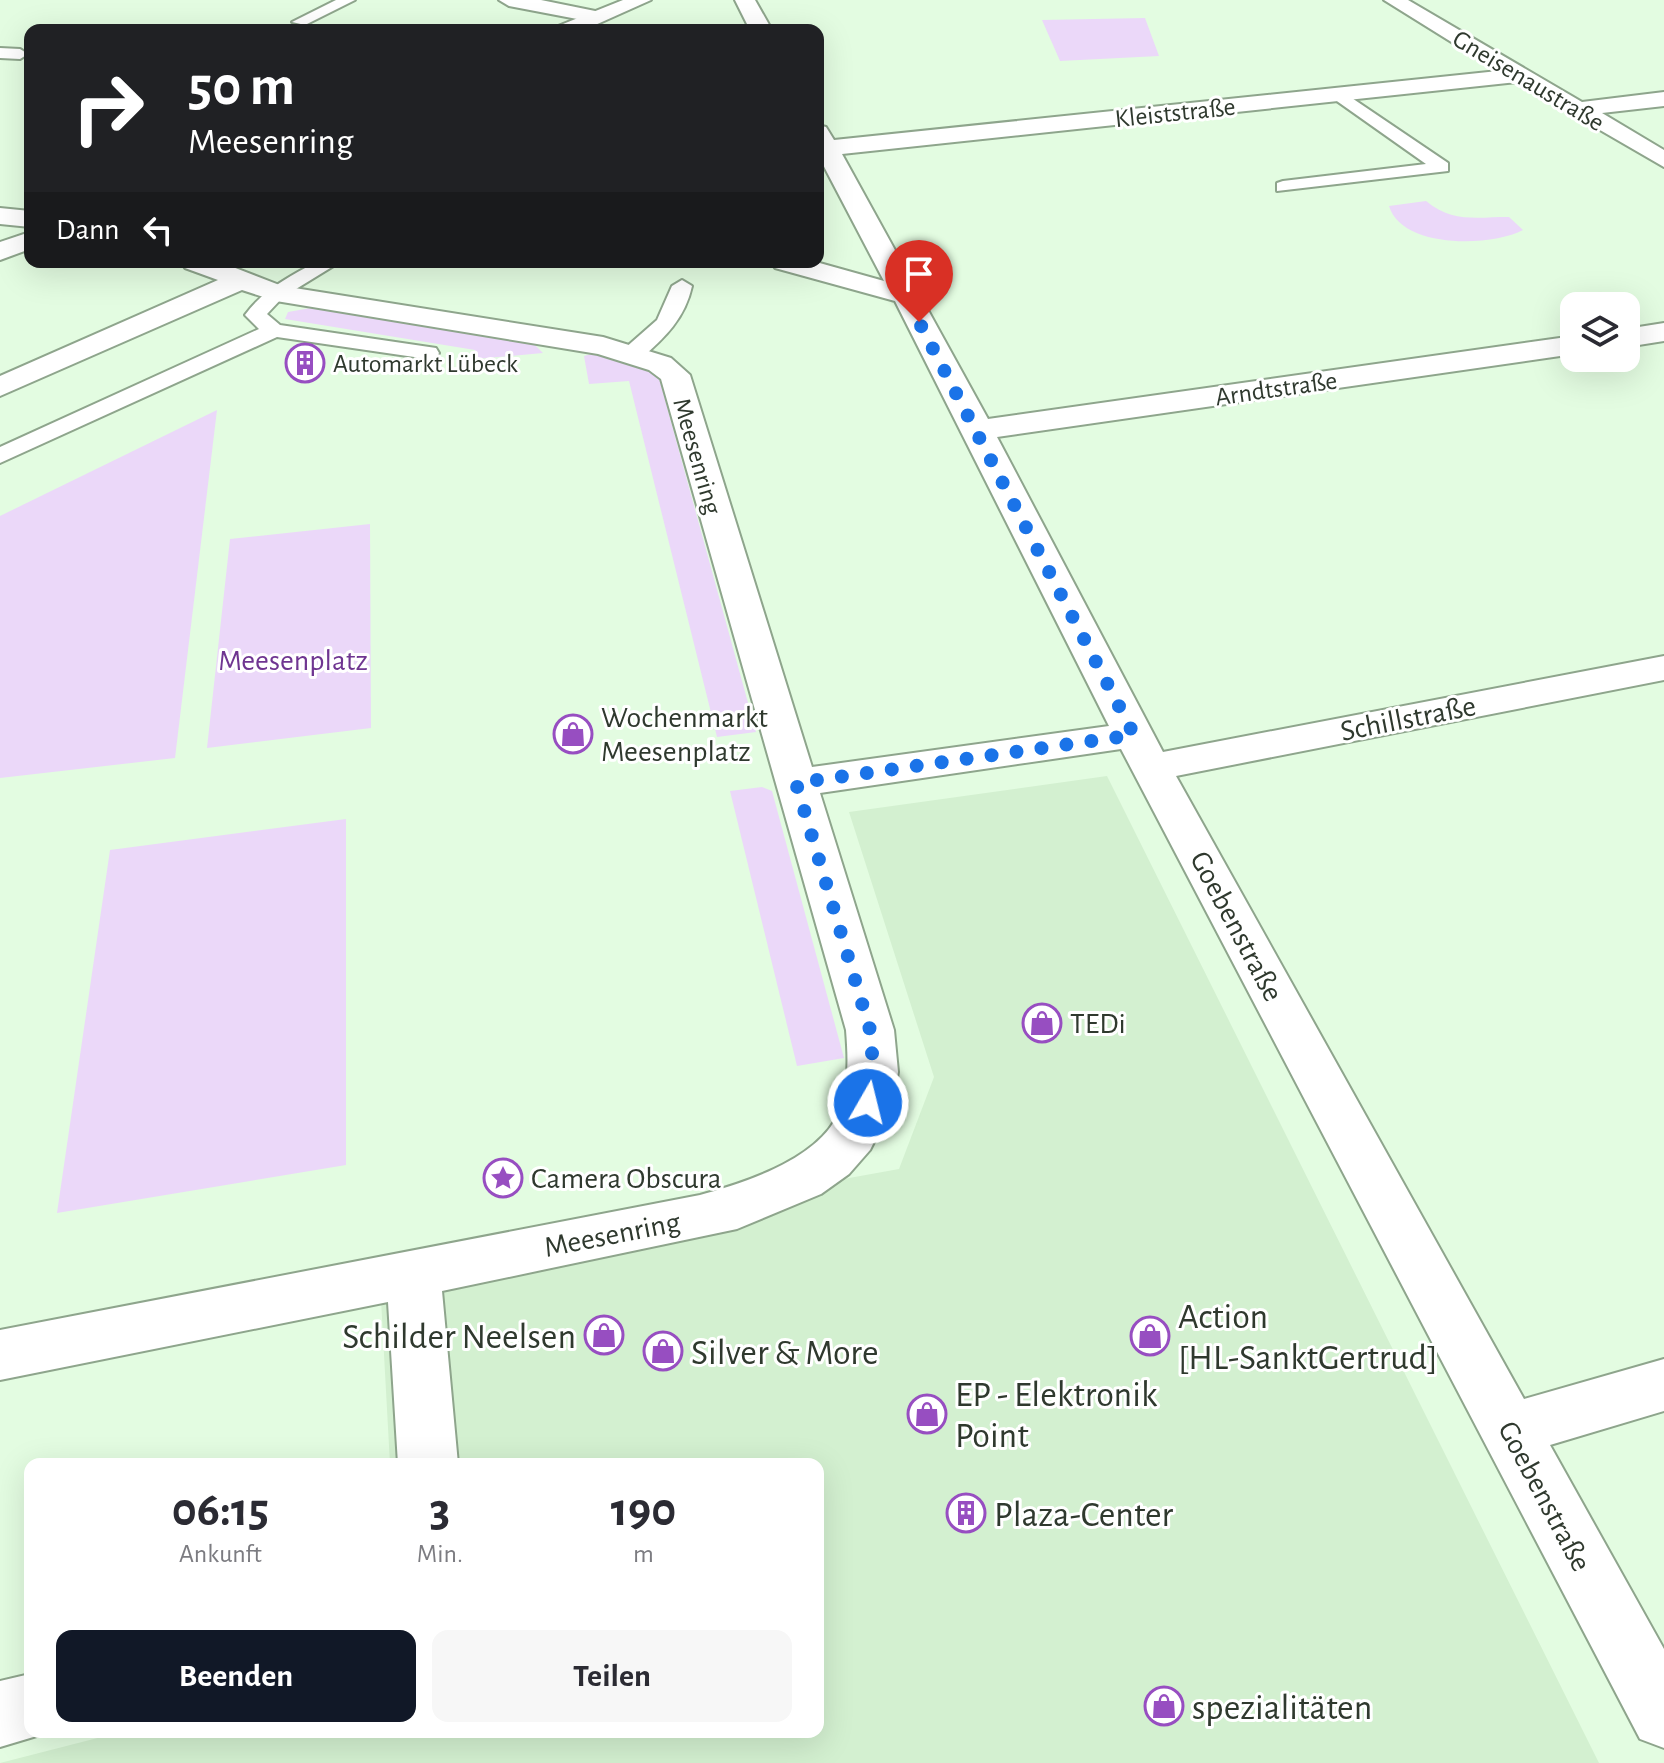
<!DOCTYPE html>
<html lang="de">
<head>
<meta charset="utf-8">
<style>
	body { margin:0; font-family:"Alegreya Sans",sans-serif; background:#f7f7f7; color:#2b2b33; height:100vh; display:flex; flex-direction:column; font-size:30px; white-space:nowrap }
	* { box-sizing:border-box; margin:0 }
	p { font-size:26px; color:#7c7c81 }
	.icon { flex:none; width:44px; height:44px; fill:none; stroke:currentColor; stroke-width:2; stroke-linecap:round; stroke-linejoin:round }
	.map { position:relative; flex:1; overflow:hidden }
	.details { position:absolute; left:24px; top:1458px; width:800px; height:280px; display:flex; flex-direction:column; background:#fff; border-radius:16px; box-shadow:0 8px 32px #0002 }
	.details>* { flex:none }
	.hud { position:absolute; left:24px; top:24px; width:800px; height:244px; border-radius:16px; box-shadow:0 8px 32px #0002; background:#202124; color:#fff; overflow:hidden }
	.buttons { position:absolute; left:1560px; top:292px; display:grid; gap:16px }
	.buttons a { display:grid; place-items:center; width:80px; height:80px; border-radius:16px; background:#fff; box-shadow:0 8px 32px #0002; font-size:40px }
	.pin { position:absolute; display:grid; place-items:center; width:68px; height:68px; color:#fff; margin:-82px -34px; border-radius:50% 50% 50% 0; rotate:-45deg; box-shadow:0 0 8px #0007 }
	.pin .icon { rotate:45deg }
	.me { position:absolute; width:88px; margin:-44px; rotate:8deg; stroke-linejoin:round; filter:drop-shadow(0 0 6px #0008) }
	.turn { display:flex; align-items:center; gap:28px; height:168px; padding:0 32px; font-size:36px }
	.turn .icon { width:104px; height:104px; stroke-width:2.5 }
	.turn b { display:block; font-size:56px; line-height:68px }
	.then { display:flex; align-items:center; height:76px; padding:0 32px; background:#0003; gap:16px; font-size:30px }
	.eta { display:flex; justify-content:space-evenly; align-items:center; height:136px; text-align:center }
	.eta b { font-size:48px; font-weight:600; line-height:56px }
	.button { display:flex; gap:16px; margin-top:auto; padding:16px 32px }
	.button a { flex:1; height:92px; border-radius:16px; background:#111827; color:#fff; font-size:32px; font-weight:600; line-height:92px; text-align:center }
	.button a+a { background:#f7f7f7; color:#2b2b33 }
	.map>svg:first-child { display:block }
	.built { fill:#d3f0d0 }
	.green { fill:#ebd8f9 }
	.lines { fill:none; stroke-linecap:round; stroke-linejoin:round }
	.service-casing { stroke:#8ea58c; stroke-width:4 }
	.minor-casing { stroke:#8ea58c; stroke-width:4 }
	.secondary-casing { stroke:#8ea58c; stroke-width:4 }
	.service { fill:#fff; fill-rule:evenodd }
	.minor { fill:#fff; fill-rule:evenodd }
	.secondary { fill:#fff; fill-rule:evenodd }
	.route { stroke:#1a73e8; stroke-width:14; stroke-dasharray:0 25.2 }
	.labels { text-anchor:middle; stroke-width:6; stroke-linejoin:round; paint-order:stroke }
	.far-street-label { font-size:26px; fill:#2f392e; stroke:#fff }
	.far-poi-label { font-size:26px; fill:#2f392e; stroke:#fff; text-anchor:start }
	.park-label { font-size:30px; fill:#6f3591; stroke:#fff }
	.poi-label { font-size:30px; fill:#2f392e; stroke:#fff; text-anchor:start }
	.street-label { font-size:30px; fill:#2f392e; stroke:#fff }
	.near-poi-label { font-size:36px; fill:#2f392e; stroke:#fff; text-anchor:start }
</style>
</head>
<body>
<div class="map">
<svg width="1664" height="1763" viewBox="0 0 1664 1763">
	<rect width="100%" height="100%" fill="#e3fce1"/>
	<!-- built -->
	<polygon class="built" points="1107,776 1599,1763 0,1763 121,1732 818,1732 818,1464 390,1464 379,1263 899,1169 934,1077 849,812"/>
	<!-- green -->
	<g class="green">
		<polygon points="1145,18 1159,56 1060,61 1042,20"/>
		<path d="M1426,201c26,22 51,16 83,16l14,13c-32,17 -121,19 -134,-24z"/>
		<polygon points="316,307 533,343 543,353 476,359 475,350 285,319 288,312"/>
		<polygon points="595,353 646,369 659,378 756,732 717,737 629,381 589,384 584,356"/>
		<polygon points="217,410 175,758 0,778 0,516"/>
		<polygon points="370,524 371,728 207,748 230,539"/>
		<polygon points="762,787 772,791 844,1058 797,1066 730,791"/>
		<polygon points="346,819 346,1165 57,1213 110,850"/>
	</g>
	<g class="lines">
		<!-- service casing -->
		<g class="service-casing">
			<g id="service">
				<polygon points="336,0 355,0 305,25 292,22"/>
				<polygon points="0,48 20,49 28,54 20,59 0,58"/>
				<polygon points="1340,90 1448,163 1448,171 1277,191 1277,183 1283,181 1426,164 1334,99 1332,95"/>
				<path d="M316,262h24l-57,35 -16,17 13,11 156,23 3,5 -3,5 -8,1 -151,-22 -277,126v-16l259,-118 -14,-14c18,-25 44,-38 71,-53z"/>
				<path d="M682,280l10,6c-7,32 -27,52 -52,73h-16l-3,-5 3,-5 33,-29 15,-34z"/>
			</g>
		</g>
		<!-- minor casing -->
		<g class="minor-casing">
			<g id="minor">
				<polygon points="499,0 541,0 605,13 608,17 598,23 509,6"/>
				<polygon points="735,0 755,0 772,30 750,30"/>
				<path d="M1384,0h24l174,102 82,-10v14l-62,7 62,37v17l-147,-85 -675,72 146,265 586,-83v18l-577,83 166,315 501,-96v24l-488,96 348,623 140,-40v52l-114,34 114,204v99l-24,-9 -519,-990 -301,44 74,237 4,42 -6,34 -22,44 -21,24 -28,20 -84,35 -295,62 16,173h-60l-10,-162 -388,78v-50l700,-135c47,-13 127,-38 142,-91 7,-25 6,-49 4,-74l-185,-651 -12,-9 -51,-16 -322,-53 -34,-11 -242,106v-20l218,-96 -33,-12 -4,-6h39l62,24 321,51 68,21 19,17 122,392 297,-41 -214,-425 -120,-33 -4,-6h45l68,19 -66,-126v-30l8,2 8,13 664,-69z"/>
				<polygon points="0,208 30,211 30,227 0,224"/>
				<polygon points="1664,323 1664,341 1626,347 1626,329"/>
				<polygon points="30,1674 30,1732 50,1732 0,1747 0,1681"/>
			</g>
		</g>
		<!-- secondary casing -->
		<g class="secondary-casing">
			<g id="secondary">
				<polygon points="623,0 651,0 584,30 554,30 558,26"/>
				<polygon points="30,232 30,249 0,260 0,242"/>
			</g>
		</g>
		<!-- service -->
		<use href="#service" class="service"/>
		<!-- minor -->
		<use href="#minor" class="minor"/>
		<!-- secondary -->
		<use href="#secondary" class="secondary"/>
	</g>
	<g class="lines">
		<!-- route -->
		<polyline class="route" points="868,1103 874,1076 870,1030 796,783 1134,735 919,322"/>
	</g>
	<!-- icons -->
	<defs>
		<g id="building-ring" transform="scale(2)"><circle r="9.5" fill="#fff" stroke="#974ec1" stroke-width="1.5"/><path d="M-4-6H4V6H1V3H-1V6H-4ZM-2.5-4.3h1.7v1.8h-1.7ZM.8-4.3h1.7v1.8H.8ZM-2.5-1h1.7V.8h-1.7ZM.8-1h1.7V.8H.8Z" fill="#974ec1"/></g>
		<g id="shop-ring" transform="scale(2)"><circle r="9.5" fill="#fff" stroke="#974ec1" stroke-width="1.5"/><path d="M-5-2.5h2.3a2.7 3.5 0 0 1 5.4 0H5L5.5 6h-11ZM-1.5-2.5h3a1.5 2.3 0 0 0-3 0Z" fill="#974ec1"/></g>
		<g id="sight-ring" transform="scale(2)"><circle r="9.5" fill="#fff" stroke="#974ec1" stroke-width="1.5"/><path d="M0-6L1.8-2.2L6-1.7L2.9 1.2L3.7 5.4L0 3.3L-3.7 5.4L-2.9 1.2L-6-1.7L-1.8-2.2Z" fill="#974ec1"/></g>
	</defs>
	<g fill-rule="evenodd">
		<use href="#building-ring" x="305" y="363"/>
		<use href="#shop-ring" x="573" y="734"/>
		<use href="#shop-ring" x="1042" y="1023"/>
		<use href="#sight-ring" x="503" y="1178"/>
		<use href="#shop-ring" x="604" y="1335"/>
		<use href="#shop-ring" x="1150" y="1336"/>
		<use href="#shop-ring" x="663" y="1351"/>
		<use href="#shop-ring" x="927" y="1414"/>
		<use href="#building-ring" x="966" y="1513"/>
		<use href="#shop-ring" x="1164" y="1706"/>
	</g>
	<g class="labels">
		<!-- far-street labels -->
		<g class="far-street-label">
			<text transform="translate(1529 80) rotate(31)" y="9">Gneisenaustraße</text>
			<text transform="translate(1175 112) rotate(-6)" y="9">Kleiststraße</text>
			<text transform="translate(1276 388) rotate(-8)" y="9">Arndtstraße</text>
			<text transform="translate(698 456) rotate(74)" y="9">Meesenring</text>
		</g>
		<!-- far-poi labels -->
		<g class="far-poi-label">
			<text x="333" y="372">Automarkt Lübeck</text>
		</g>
		<!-- park labels -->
		<g class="park-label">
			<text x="293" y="670">Meesenplatz</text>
		</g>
		<!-- poi labels -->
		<g class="poi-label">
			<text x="601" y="727">Wochenmarkt<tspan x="601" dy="34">Meesenplatz</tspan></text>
			<text x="1070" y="1033">TEDi</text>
			<text x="531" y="1188">Camera Obscura</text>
		</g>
		<!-- street labels -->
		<g class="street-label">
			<text transform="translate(1408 718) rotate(-11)" y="10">Schillstraße</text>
			<text transform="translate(1237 926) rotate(62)" y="10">Goebenstraße</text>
			<text transform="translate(612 1234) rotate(-11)" y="10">Meesenring</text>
			<text transform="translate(1545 1496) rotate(62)" y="10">Goebenstraße</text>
		</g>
		<!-- near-poi labels -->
		<g class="near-poi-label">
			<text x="1178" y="1328">Action<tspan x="1178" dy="41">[HL-SanktGertrud]</tspan></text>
			<text x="576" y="1348" text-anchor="end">Schilder Neelsen</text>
			<text x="691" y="1364">Silver &amp; More</text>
			<text x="955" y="1406">EP - Elektronik<tspan x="955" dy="41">Point</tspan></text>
			<text x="994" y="1526">Plaza-Center</text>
			<text x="1192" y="1719">spezialitäten</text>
		</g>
	</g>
</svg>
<div class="buttons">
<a><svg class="icon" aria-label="layers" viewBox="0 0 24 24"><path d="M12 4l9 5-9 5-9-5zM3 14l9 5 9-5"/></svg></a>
</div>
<div class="pin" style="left:919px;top:322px;background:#d93025"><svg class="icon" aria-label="arrive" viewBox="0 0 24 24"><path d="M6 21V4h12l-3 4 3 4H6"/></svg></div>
<svg class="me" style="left:868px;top:1103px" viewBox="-20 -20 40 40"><circle r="17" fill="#1a73e8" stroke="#fff" stroke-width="3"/><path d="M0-11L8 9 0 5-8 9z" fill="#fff"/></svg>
<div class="hud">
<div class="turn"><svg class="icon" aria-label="right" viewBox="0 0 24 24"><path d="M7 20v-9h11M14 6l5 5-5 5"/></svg><div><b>50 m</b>Meesenring</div></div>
<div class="then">Dann<svg class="icon" aria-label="left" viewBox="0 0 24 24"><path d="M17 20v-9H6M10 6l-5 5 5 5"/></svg></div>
</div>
<section class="details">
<div class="eta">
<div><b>06:15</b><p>Ankunft</p></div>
<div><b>3</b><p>Min.</p></div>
<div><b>190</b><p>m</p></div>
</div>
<div class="button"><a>Beenden</a><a>Teilen</a></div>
</section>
</div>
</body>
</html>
